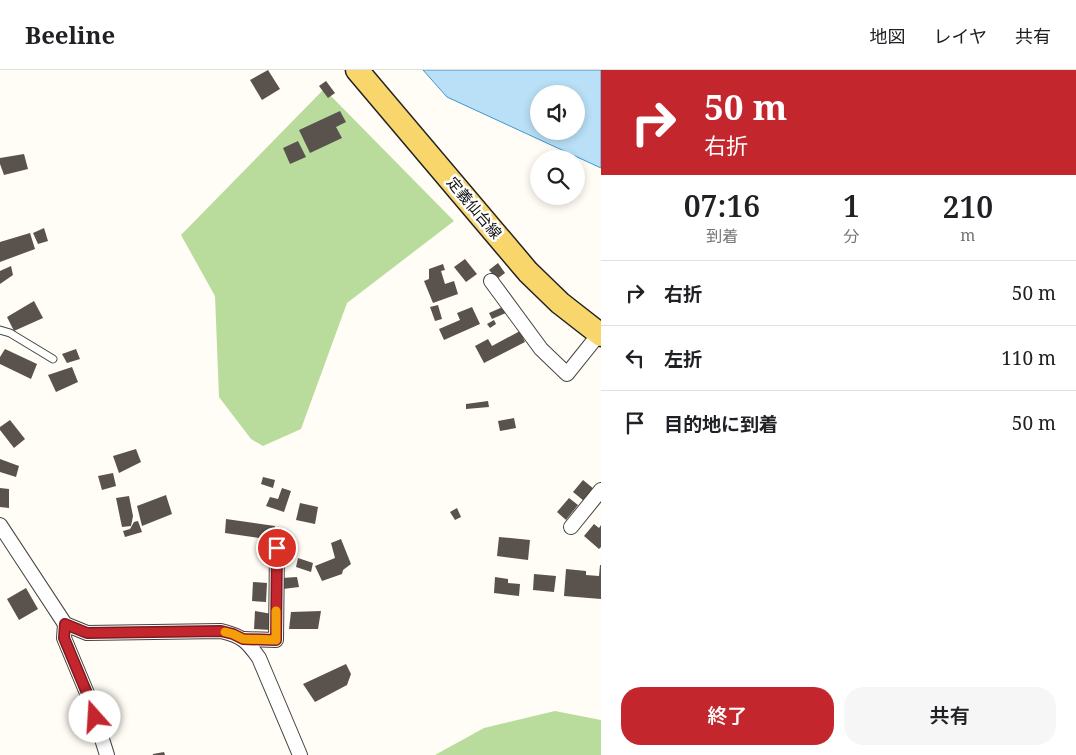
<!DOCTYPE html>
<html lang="ja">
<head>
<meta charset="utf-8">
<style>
	body { margin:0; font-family:"Noto Serif","Noto Sans JP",serif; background:#f6f6f6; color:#202124; height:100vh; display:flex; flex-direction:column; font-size:19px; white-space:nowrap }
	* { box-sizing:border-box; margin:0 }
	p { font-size:16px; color:#757577 }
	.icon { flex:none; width:28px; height:28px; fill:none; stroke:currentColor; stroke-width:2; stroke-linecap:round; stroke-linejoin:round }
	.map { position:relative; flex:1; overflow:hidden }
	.panel { display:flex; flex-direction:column; background:#fff; width:475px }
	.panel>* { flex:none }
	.guide { background:#c4262e; color:#fff; overflow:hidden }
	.fabs { position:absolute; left:530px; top:15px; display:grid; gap:10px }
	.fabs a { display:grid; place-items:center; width:55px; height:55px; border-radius:50%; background:#fff; box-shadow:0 2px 8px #0003; font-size:25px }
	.pin { position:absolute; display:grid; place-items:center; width:42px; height:42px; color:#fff; margin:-21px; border:2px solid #fff; border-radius:50%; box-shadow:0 1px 5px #0007 }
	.me { position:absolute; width:55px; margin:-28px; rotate:341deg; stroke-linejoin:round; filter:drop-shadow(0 0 4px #0008) }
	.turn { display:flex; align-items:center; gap:18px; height:105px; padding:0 20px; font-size:22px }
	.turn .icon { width:65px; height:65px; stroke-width:2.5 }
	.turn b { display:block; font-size:35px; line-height:42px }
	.eta { display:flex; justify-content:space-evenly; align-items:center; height:85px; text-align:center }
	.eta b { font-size:30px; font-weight:600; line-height:35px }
	.cta { display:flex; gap:10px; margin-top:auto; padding:10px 20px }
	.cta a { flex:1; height:58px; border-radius:20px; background:#c4262e; color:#fff; font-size:20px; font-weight:600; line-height:58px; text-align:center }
	.cta a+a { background:#f6f6f6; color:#202124 }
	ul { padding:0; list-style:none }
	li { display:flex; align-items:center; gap:15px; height:65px; padding:0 20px; border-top:1px solid #e0e0e0 }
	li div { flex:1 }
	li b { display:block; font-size:19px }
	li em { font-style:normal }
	header { display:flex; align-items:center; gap:30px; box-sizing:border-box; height:70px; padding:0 25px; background:#fff; border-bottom:1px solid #e0e0e0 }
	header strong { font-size:24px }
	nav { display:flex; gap:28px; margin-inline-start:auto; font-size:18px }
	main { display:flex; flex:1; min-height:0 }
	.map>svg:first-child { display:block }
	.forest { fill:#b9dc9c }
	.water { fill:#b9e0f7; stroke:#3f96cf; fill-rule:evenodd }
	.building { fill:#5a524d }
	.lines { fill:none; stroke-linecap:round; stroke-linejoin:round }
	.service-casing { stroke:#444; stroke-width:9 }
	.minor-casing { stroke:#444; stroke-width:16 }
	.primary-casing { stroke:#222; stroke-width:25 }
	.service { stroke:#fff; stroke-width:7 }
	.minor { stroke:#fff; stroke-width:14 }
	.primary { stroke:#f9d66b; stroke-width:22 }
	.route-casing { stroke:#7f191e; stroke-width:12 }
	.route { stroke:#c4262e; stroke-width:9 }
	.slow { stroke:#f59e0b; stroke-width:9 }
	.labels { text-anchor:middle; stroke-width:5; stroke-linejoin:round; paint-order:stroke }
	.street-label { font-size:15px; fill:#111; stroke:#fff }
</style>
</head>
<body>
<header>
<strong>Beeline</strong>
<nav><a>地図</a><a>レイヤ</a><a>共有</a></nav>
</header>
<main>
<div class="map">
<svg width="601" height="685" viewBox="0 0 601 685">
	<rect width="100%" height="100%" fill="#fffdf5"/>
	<!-- forest -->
	<g class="forest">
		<polygon points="324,19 454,151 347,233 301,359 263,376 251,369 219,327 215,226 181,165"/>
		<polygon points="555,641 601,650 601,685 435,685 484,658"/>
	</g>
	<!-- water -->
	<path class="water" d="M423,0h178v98l-154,-71zM539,24h37v37h-37z"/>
	<!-- building -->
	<g class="building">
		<polygon points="268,0 280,19 262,30 250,10"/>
		<polygon points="326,11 335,23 328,28 319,16"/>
		<polygon points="340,41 346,52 336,57 342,68 310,83 299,60"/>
		<polygon points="298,71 306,87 290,94 283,78"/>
		<polygon points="24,84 28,99 4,105 0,94 0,88"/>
		<polygon points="44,158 48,171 38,174 33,163"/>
		<polygon points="30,163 35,179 0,192 0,172"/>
		<polygon points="465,189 477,204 466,212 454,197"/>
		<polygon points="498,193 505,203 497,209 489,200"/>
		<polygon points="443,194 445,200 441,201 445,214 454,211 458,224 433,233 424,211 429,209 429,199"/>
		<polygon points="11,196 13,205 0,214 0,201"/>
		<polygon points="34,231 43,248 14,261 7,247"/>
		<polygon points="438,235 442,249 435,251 430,237"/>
		<polygon points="505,236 508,242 492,249 489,243"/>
		<polygon points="472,237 480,254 444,270 439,259 460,250 457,243"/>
		<polygon points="494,250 496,254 490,258 487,254"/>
		<polygon points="520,261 525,272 484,293 475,276 488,269 492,276"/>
		<polygon points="5,279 37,294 31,309 0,294 0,287"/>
		<polygon points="76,279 80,289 67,293 62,284"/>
		<polygon points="72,297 78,312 56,322 48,305"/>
		<polygon points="488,331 489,337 466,339 466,334"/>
		<polygon points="514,348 516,358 500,361 498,351"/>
		<polygon points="10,350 25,369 14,378 0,360 0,357"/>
		<polygon points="136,379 141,392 119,403 113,386"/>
		<polygon points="0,389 19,396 16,407 0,402"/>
		<polygon points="113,403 116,416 102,420 98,406"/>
		<polygon points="263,407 275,410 273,418 261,414"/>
		<polygon points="583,410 594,419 584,431 573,422"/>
		<polygon points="0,418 9,419 9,438 0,437"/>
		<polygon points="282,418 291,421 284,442 266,436 270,427 278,429"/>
		<polygon points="166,425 172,444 142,456 137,436"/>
		<polygon points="129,426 133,446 131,456 122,457 116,428"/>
		<polygon points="569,428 578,435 566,450 557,442"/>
		<polygon points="300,433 318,437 315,454 296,450"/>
		<polygon points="457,438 461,447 455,450 450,442"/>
		<polygon points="226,449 275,456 273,470 225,463"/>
		<polygon points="138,451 142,462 125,467 123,461 130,459 134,452"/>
		<polygon points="594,454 599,458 601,455 601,477 599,479 584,466"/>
		<polygon points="499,467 530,470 528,490 497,486"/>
		<polygon points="341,469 351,494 343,500 342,504 322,511 315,496 335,488 331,473"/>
		<polygon points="298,488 313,493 311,502 296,497"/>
		<polygon points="600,495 601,495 601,529 564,526 566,499 586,501 586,505 599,506"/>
		<polygon points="534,504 556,506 554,522 533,520"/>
		<polygon points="297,507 299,517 283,519 282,508"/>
		<polygon points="495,507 508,509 508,513 520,514 519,526 494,523"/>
		<polygon points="253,512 267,513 266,532 252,531"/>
		<polygon points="26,518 38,539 19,550 7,529"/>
		<polygon points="255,541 272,544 271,560 254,559"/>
		<polygon points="321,541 318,559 289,559 291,542"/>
		<polygon points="346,594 351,604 347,615 315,632 303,614"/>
		<polygon points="164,682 165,685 153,685 153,684"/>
	</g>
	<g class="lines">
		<!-- service casing -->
		<g class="service-casing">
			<polyline id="service" points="0,260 10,263 53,289"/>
		</g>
		<!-- minor casing -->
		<g class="minor-casing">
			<g id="minor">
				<polyline points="491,211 541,279 567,304 599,264"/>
				<path d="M0,455l65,99 22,9 134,-2c21,5 26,10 38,27l41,97"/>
				<polyline points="571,457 601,420"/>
				<polyline points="65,554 64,568 89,628 107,685"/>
				<polyline points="243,569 276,570 277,478"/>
			</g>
		</g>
		<!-- primary casing -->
		<g class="primary-casing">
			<polyline id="primary" points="357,0 528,202 560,233 601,265"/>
		</g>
		<!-- service -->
		<use href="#service" class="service"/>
		<!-- minor -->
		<use href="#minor" class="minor"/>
		<!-- primary -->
		<use href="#primary" class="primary"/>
	</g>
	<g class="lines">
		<!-- route casing -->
		<g class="route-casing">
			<polyline id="route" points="95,647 89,628 64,568 65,554 87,563 221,561 233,564 243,569 276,570 277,478"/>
		</g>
		<!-- route -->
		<use href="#route" class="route"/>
		<!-- slow -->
		<polyline class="slow" points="225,562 233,564 243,569 276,570 276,541"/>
	</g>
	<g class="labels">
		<!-- street labels -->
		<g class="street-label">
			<text transform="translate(474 138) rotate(50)" y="5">定義仙台線</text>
		</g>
	</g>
</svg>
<div class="fabs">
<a><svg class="icon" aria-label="sound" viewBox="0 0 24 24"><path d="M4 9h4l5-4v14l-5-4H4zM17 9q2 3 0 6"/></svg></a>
<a><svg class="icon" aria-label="search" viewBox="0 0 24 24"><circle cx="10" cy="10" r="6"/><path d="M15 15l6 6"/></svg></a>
</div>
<div class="pin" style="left:277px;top:478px;background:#d93025"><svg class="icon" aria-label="arrive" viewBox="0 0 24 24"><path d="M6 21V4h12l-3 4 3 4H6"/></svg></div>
<svg class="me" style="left:95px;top:647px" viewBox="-20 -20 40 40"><circle r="19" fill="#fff"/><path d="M0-13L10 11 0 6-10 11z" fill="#c4262e"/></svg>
</div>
<section class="panel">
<div class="guide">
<div class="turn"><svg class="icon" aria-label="right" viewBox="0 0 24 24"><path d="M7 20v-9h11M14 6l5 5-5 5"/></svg><div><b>50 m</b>右折</div></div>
</div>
<div class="eta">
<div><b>07:16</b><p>到着</p></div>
<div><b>1</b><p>分</p></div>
<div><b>210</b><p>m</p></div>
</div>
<ul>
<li><svg class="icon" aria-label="right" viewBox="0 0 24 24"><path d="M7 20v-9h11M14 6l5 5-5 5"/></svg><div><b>右折</b></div><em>50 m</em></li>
<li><svg class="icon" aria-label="left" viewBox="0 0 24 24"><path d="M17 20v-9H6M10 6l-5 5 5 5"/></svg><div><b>左折</b></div><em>110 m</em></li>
<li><svg class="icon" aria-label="arrive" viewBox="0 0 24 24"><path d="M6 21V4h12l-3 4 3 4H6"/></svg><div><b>目的地に到着</b></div><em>50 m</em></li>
</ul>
<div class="cta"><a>終了</a><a>共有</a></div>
</section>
</main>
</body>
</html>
